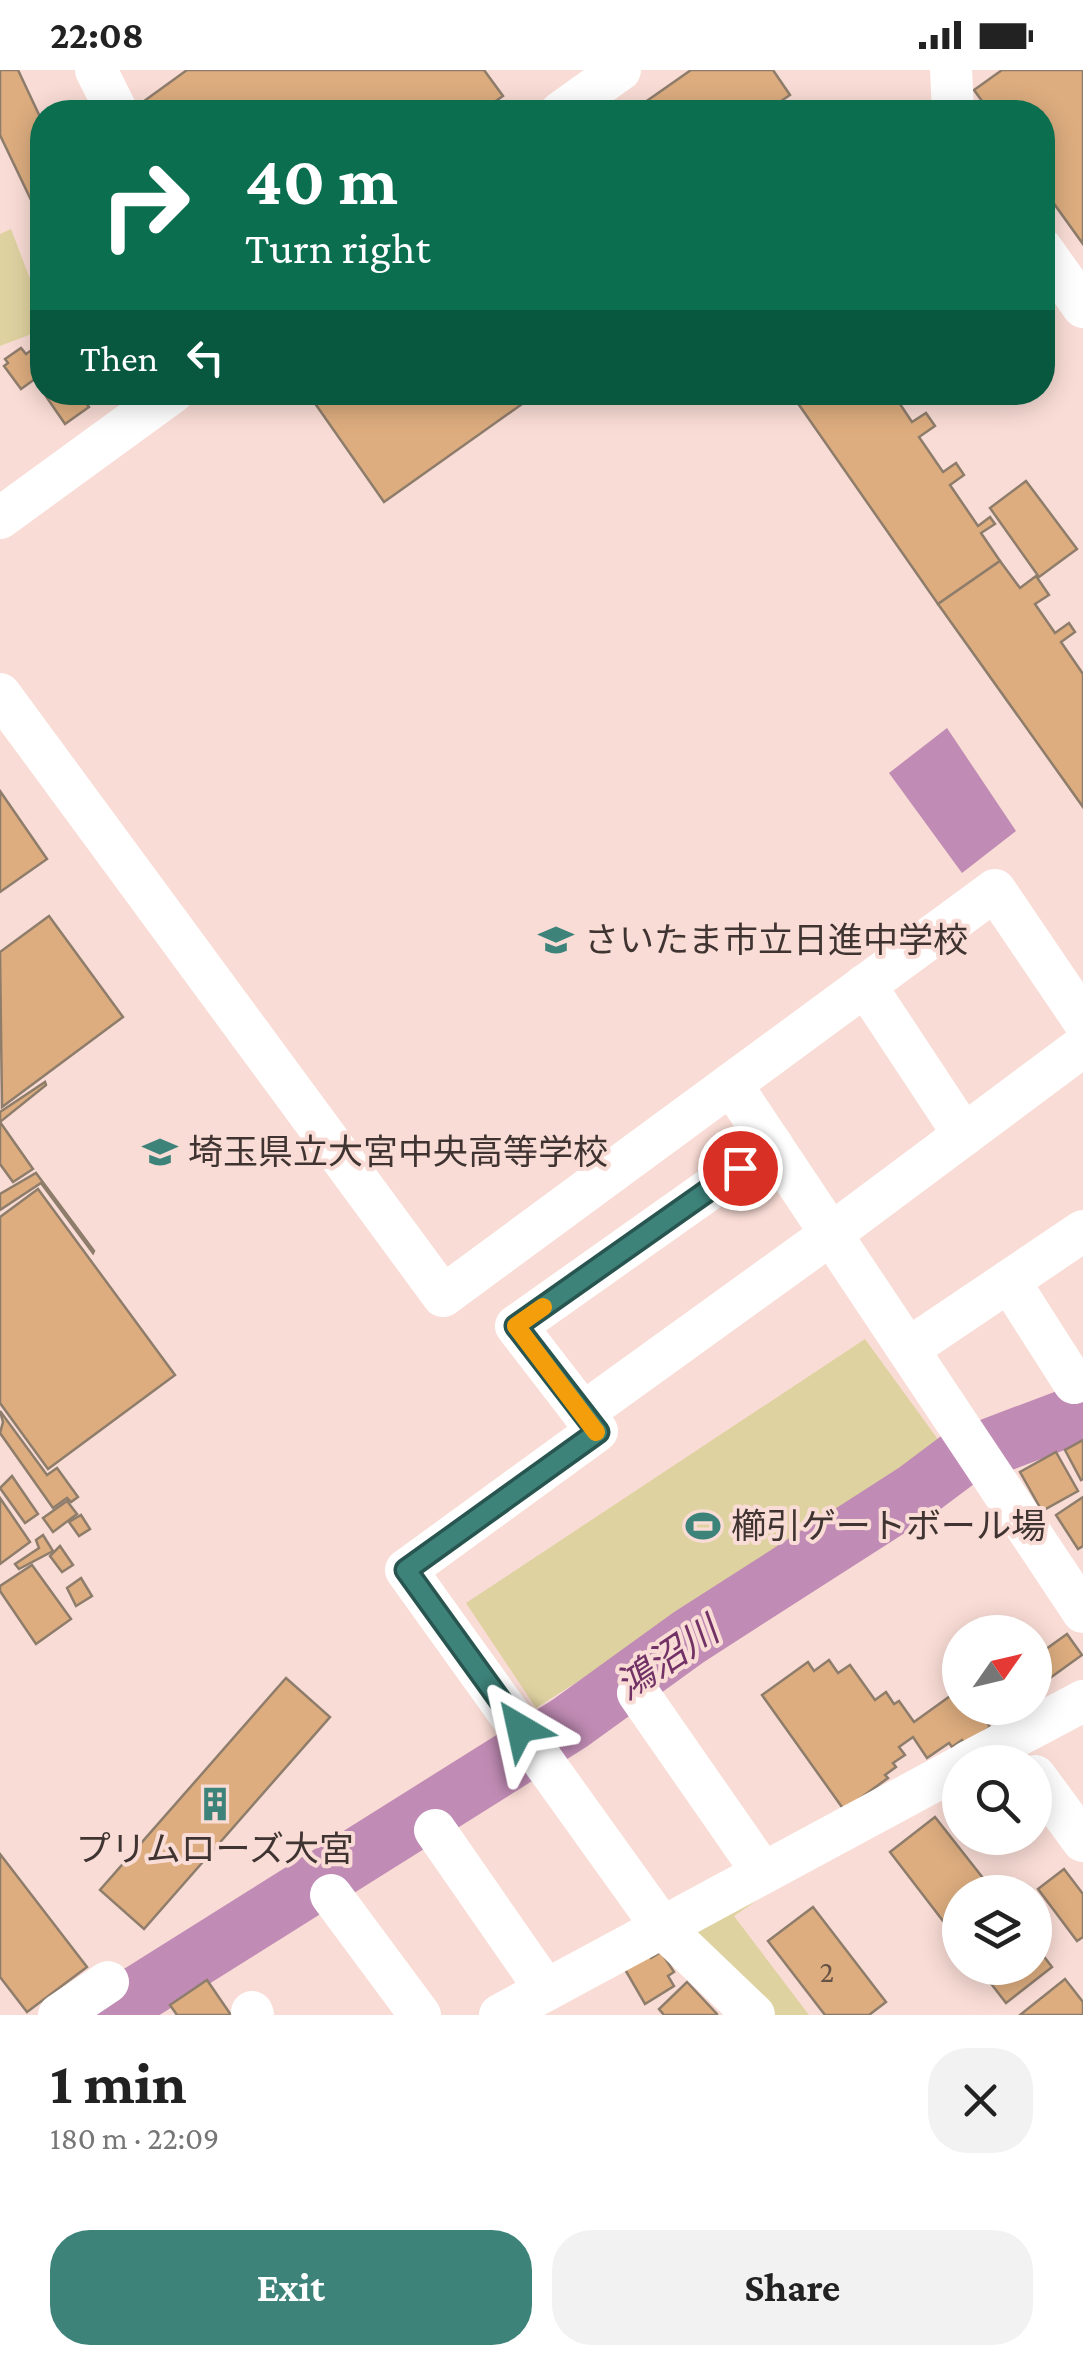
<!DOCTYPE html>
<html lang="en">
<head>
<meta charset="utf-8">
<style>
	body { margin:0; font-family:"Crimson Pro","Noto Sans JP",serif; background:#f2f2f2; color:#222; height:100vh; display:flex; flex-direction:column; font-size:38px; white-space:nowrap }
	* { box-sizing:border-box; margin:0 }
	p { font-size:32px; color:#767676 }
	.icon { flex:none; width:55px; height:55px; fill:none; stroke:currentColor; stroke-width:2; stroke-linecap:round; stroke-linejoin:round }
	.map { position:relative; height:1945px; overflow:hidden }
	.drawer { display:flex; flex-direction:column; background:#fff; flex:1 }
	.drawer>* { flex:none }
	.guide { position:absolute; left:30px; top:30px; width:1025px; height:305px; border-radius:40px; box-shadow:0 5px 25px #0003; background:#0b6e4f; color:#fff; overflow:hidden }
	.needle { width:65px; rotate:56deg }
	.buttons { position:absolute; left:942px; top:1545px; display:grid; gap:20px }
	.buttons a { display:grid; place-items:center; width:110px; height:110px; border-radius:50%; background:#fff; box-shadow:0 5px 25px #0003; font-size:50px }
	.pin { position:absolute; display:grid; place-items:center; width:85px; height:85px; color:#fff; margin:-42px; border:5px solid #fff; border-radius:50%; box-shadow:0 2px 10px #0007 }
	.me { position:absolute; width:110px; margin:-55px; rotate:324deg; stroke-linejoin:round; filter:drop-shadow(0 0 8px #0008) }
	.turn { display:flex; align-items:center; gap:35px; height:210px; padding:0 50px; font-size:45px }
	.turn .icon { width:130px; height:130px; stroke-width:2.5 }
	.turn b { display:block; font-size:70px; line-height:85px }
	.then { display:flex; align-items:center; height:95px; padding:0 50px; background:#0003; gap:20px; font-size:38px }
	.round { display:grid; place-items:center; flex:none; width:105px; height:105px; border-radius:40px; background:#f2f2f2 }
	.headline { display:flex; align-items:center; justify-content:space-between; height:170px; padding:0 50px }
	h1 { font-size:60px; font-weight:700; line-height:75px }
	.action { display:flex; gap:20px; margin-top:auto; padding:20px 50px }
	.action a { flex:1; height:115px; border-radius:40px; background:#3d837a; color:#fff; font-size:40px; font-weight:700; line-height:115px; text-align:center }
	.action a+a { background:#f2f2f2; color:#222 }
	.status { display:flex; justify-content:space-between; align-items:center; height:70px; padding:0 50px; background:#fff; direction:ltr }
	.status svg { height:28px; fill:currentColor }
	.map>svg:first-child { display:block }
	.green { fill:#dfd2a1 }
	.water { fill:#c08bb4 }
	.lines { fill:none; stroke-linecap:round; stroke-linejoin:round }
	.river { stroke:#c08bb4; stroke-width:58 }
	.building { fill:#ddad7f; stroke:#8f7d6c; stroke-width:2.5 }
	.minor { stroke:#fff; stroke-width:42 }
	.route-casing { stroke:#28554f; stroke-width:25 }
	.route { stroke:#3d837a; stroke-width:18 }
	.slow { stroke:#f59e0b; stroke-width:18 }
	.labels { text-anchor:middle; stroke-width:8; stroke-linejoin:round; paint-order:stroke }
	.number-label { font-size:30px; fill:#665244 }
	.poi-label { font-size:35px; fill:#3f3431; stroke:#f9dcd5; text-anchor:start }
	.water-label { font-size:38px; font-style:italic; fill:#723266; stroke:#f9dcd5 }
</style>
</head>
<body>
<div class="status"><b>22:08</b><svg viewBox="0 0 49 12"><path d="M0 12V9h3v3zM5 12V6h3v6zM10 12V3h3v9zM15 12V0h3v12zM26 1h20v11H26zM47 4h2v5h-2z"/></svg></div>
<div class="map">
<svg width="1083" height="1945" viewBox="0 0 1083 1945">
	<rect width="100%" height="100%" fill="#f9dcd5"/>
	<!-- green -->
	<g class="green">
		<polygon points="11,159 42,240 42,260 0,276 0,164"/>
		<polygon points="865,1269 945,1379 536,1638 466,1533"/>
		<polygon points="794,1805 734,1846 809,1945 758,1945 667,1858"/>
	</g>
	<!-- water -->
	<polygon class="water" points="947,658 1016,761 962,803 889,703"/>
	<g class="lines">
		<!-- river -->
		<polyline class="river" points="105,1945 570,1653 689,1567 915,1422 959,1389 1083,1342"/>
	</g>
	<!-- building -->
	<g class="building">
		<polygon points="0,0 18,0 42,51 42,153 0,65"/>
		<polygon points="187,0 484,0 503,26 480,42 146,42 140,34"/>
		<polygon points="691,0 773,0 790,25 765,42 631,42"/>
		<polygon points="1002,0 1083,0 1083,174 1042,117 1042,42 990,42 974,20"/>
		<polygon points="40,274 42,304 21,319 4,296 8,293 5,289 21,278 26,284"/>
		<polygon points="43,322 78,322 89,337 65,354"/>
		<polygon points="307,322 539,322 384,432"/>
		<polygon points="790,322 892,322 912,352 926,343 935,356 919,367 943,402 956,393 964,405 950,415 978,456 990,447 995,454 981,463 1000,491 938,534"/>
		<polygon points="1026,411 1077,479 1039,507 990,438"/>
		<polygon points="1000,491 1020,518 1036,506 1049,525 1035,534 1055,563 1069,553 1075,562 1061,572 1083,604 1083,737 938,534"/>
		<polygon points="0,721 47,789 0,822"/>
		<polygon points="49,846 123,947 2,1037 0,882"/>
		<polygon points="45,1012 46,1015 0,1052 0,1042"/>
		<polygon points="0,1052 33,1099 13,1112 0,1094"/>
		<polygon points="36,1103 94,1181 93,1183 41,1113 0,1140 0,1124"/>
		<polygon points="38,1119 175,1305 48,1399 0,1333 0,1147"/>
		<polygon points="0,1341 47,1405 57,1398 78,1427 71,1432 67,1428 53,1438 0,1363 3,1352"/>
		<polygon points="1083,1370 1083,1409 1081,1410 1065,1380"/>
		<polygon points="1056,1382 1078,1421 1042,1441 1020,1402"/>
		<polygon points="12,1406 38,1444 25,1453 0,1418"/>
		<polygon points="1083,1427 1083,1476 1078,1479 1056,1445"/>
		<polygon points="0,1428 30,1472 0,1494"/>
		<polygon points="67,1431 77,1444 53,1462 43,1448"/>
		<polygon points="81,1445 90,1459 79,1466 69,1452"/>
		<polygon points="43,1465 53,1481 19,1499 15,1494 39,1478 36,1470"/>
		<polygon points="60,1476 73,1495 62,1502 50,1486"/>
		<polygon points="32,1495 71,1549 36,1574 0,1521 0,1516"/>
		<polygon points="81,1508 92,1526 76,1536 67,1518"/>
		<polygon points="1067,1564 1082,1585 1036,1618 1035,1587"/>
		<polygon points="829,1590 838,1603 850,1595 875,1630 886,1622 894,1634 899,1631 914,1652 960,1619 960,1638 977,1638 990,1657 965,1675 962,1670 952,1677 949,1673 927,1688 913,1667 899,1677 905,1685 893,1693 896,1697 885,1705 888,1708 844,1740 762,1625 808,1592 814,1601"/>
		<polygon points="286,1608 330,1647 144,1859 100,1820"/>
		<polygon points="935,1747 994,1822 960,1822 960,1873 890,1782"/>
		<polygon points="0,1784 87,1897 27,1942 0,1907"/>
		<polygon points="1064,1799 1083,1824 1083,1867 1077,1871 1038,1819"/>
		<polygon points="813,1837 886,1932 869,1945 825,1945 768,1871"/>
		<polygon points="1035,1875 1052,1897 1006,1933 979,1898 1035,1898"/>
		<polygon points="648,1882 651,1888 661,1882 674,1902 668,1906 674,1916 645,1934 623,1896"/>
		<polygon points="1065,1909 1083,1932 1083,1945 1020,1945"/>
		<polygon points="207,1910 231,1945 177,1945 170,1935"/>
		<polygon points="687,1912 717,1944 716,1945 664,1945 659,1939"/>
	</g>
	<g class="lines">
		<!-- minor -->
		<g class="minor">
			<polyline points="96,0 117,42"/>
			<polyline points="951,0 953,42"/>
			<polyline points="561,42 620,0"/>
			<polyline points="1042,179 1083,237"/>
			<polyline points="0,448 173,322"/>
			<polyline points="0,624 443,1226 995,820 1083,950"/>
			<polyline points="865,915 964,1065"/>
			<polyline points="731,1014 1083,1542"/>
			<polyline points="1009,1211 1074,1313"/>
			<polyline points="908,1279 1083,1161"/>
			<polyline points="583,1343 831,1164 1083,976"/>
			<polyline points="638,1623 763,1803"/>
			<polyline points="968,1692 1083,1631"/>
			<polyline points="1035,1706 1083,1771"/>
			<polyline points="435,1760 546,1920"/>
			<polyline points="331,1825 420,1945"/>
			<polyline points="252,1942 253,1945"/>
			<polyline points="59,1945 108,1912"/>
			<polyline points="500,1945 960,1697"/>
			<polyline points="754,1945 662,1857 406,1500 597,1361 516,1256 772,1075"/>
		</g>
	</g>
	<g class="lines">
		<!-- route casing -->
		<g class="route-casing">
			<polyline id="route" points="520,1658 406,1500 598,1362 516,1256 740,1098"/>
		</g>
		<!-- route -->
		<use href="#route" class="route"/>
		<!-- slow -->
		<polyline class="slow" points="543,1237 516,1256 596,1362"/>
	</g>
	<!-- icons -->
	<defs>
		<g id="school-bare" transform="scale(2.7)"><path d="M0-5L7-2L0 1L-7-2ZM-4 1L0 2.5L4 1V4Q0 6-4 4Z" fill="#3d837a" stroke="#f9dcd5" stroke-width="2.5" paint-order="stroke"/></g>
		<g id="stadium-bare" transform="scale(2.7)"><path d="M0-5a6.5 5 0 1 0 0 10a6.5 5 0 1 0 0-10ZM-3.5-1.8h7v3.6h-7Z" fill="#3d837a" stroke="#f9dcd5" stroke-width="2.5" paint-order="stroke"/></g>
		<g id="building-bare" transform="scale(2.7)"><path d="M-4-6H4V6H1V3H-1V6H-4ZM-2.5-4.3h1.7v1.8h-1.7ZM.8-4.3h1.7v1.8H.8ZM-2.5-1h1.7V.8h-1.7ZM.8-1h1.7V.8H.8Z" fill="#3d837a" stroke="#f9dcd5" stroke-width="2.5" paint-order="stroke"/></g>
	</defs>
	<g fill-rule="evenodd">
		<use href="#school-bare" x="556" y="870"/>
		<use href="#school-bare" x="160" y="1082"/>
		<use href="#stadium-bare" x="703" y="1456"/>
		<use href="#building-bare" x="215" y="1734"/>
	</g>
	<g class="labels">
		<!-- number labels -->
		<g class="number-label">
			<text x="827" y="1912">2</text>
		</g>
		<!-- poi labels -->
		<g class="poi-label">
			<text x="584" y="882">さいたま市立日進中学校</text>
			<text x="188" y="1094">埼玉県立大宮中央高等学校</text>
			<text x="731" y="1468">櫛引ゲートボール場</text>
			<text x="215" y="1791" text-anchor="middle">プリムローズ大宮</text>
		</g>
		<!-- water labels -->
		<g class="water-label">
			<text transform="translate(667 1588) rotate(-34)" y="13">鴻沼川</text>
		</g>
	</g>
</svg>
<div class="buttons">
<a><svg class="needle" viewBox="-14 -14 28 28"><path d="M0-13l5 13h-10z" fill="#e53935"/><path d="M0 13l5-13h-10z" fill="#767676"/></svg></a>
<a><svg class="icon" aria-label="search" viewBox="0 0 24 24"><circle cx="10" cy="10" r="6"/><path d="M15 15l6 6"/></svg></a>
<a><svg class="icon" aria-label="layers" viewBox="0 0 24 24"><path d="M12 4l9 5-9 5-9-5zM3 14l9 5 9-5"/></svg></a>
</div>
<div class="pin" style="left:740px;top:1098px;background:#d93025"><svg class="icon" aria-label="arrive" viewBox="0 0 24 24"><path d="M6 21V4h12l-3 4 3 4H6"/></svg></div>
<svg class="me" style="left:520px;top:1658px" viewBox="-20 -20 40 40"><path d="M0-17L14 15 0 8-14 15z" fill="#3d837a" stroke="#fff" stroke-width="4"/></svg>
<div class="guide">
<div class="turn"><svg class="icon" aria-label="right" viewBox="0 0 24 24"><path d="M7 20v-9h11M14 6l5 5-5 5"/></svg><div><b>40 m</b>Turn right</div></div>
<div class="then">Then<svg class="icon" aria-label="left" viewBox="0 0 24 24"><path d="M17 20v-9H6M10 6l-5 5 5 5"/></svg></div>
</div>
</div>
<section class="drawer">
<div class="headline"><div><h1>1 min</h1><p>180 m · 22:09</p></div><a class="round"><svg class="icon" aria-label="close" viewBox="0 0 24 24"><path d="M6 6l12 12M18 6L6 18"/></svg></a></div>
<div class="action"><a>Exit</a><a>Share</a></div>
</section>
</body>
</html>
